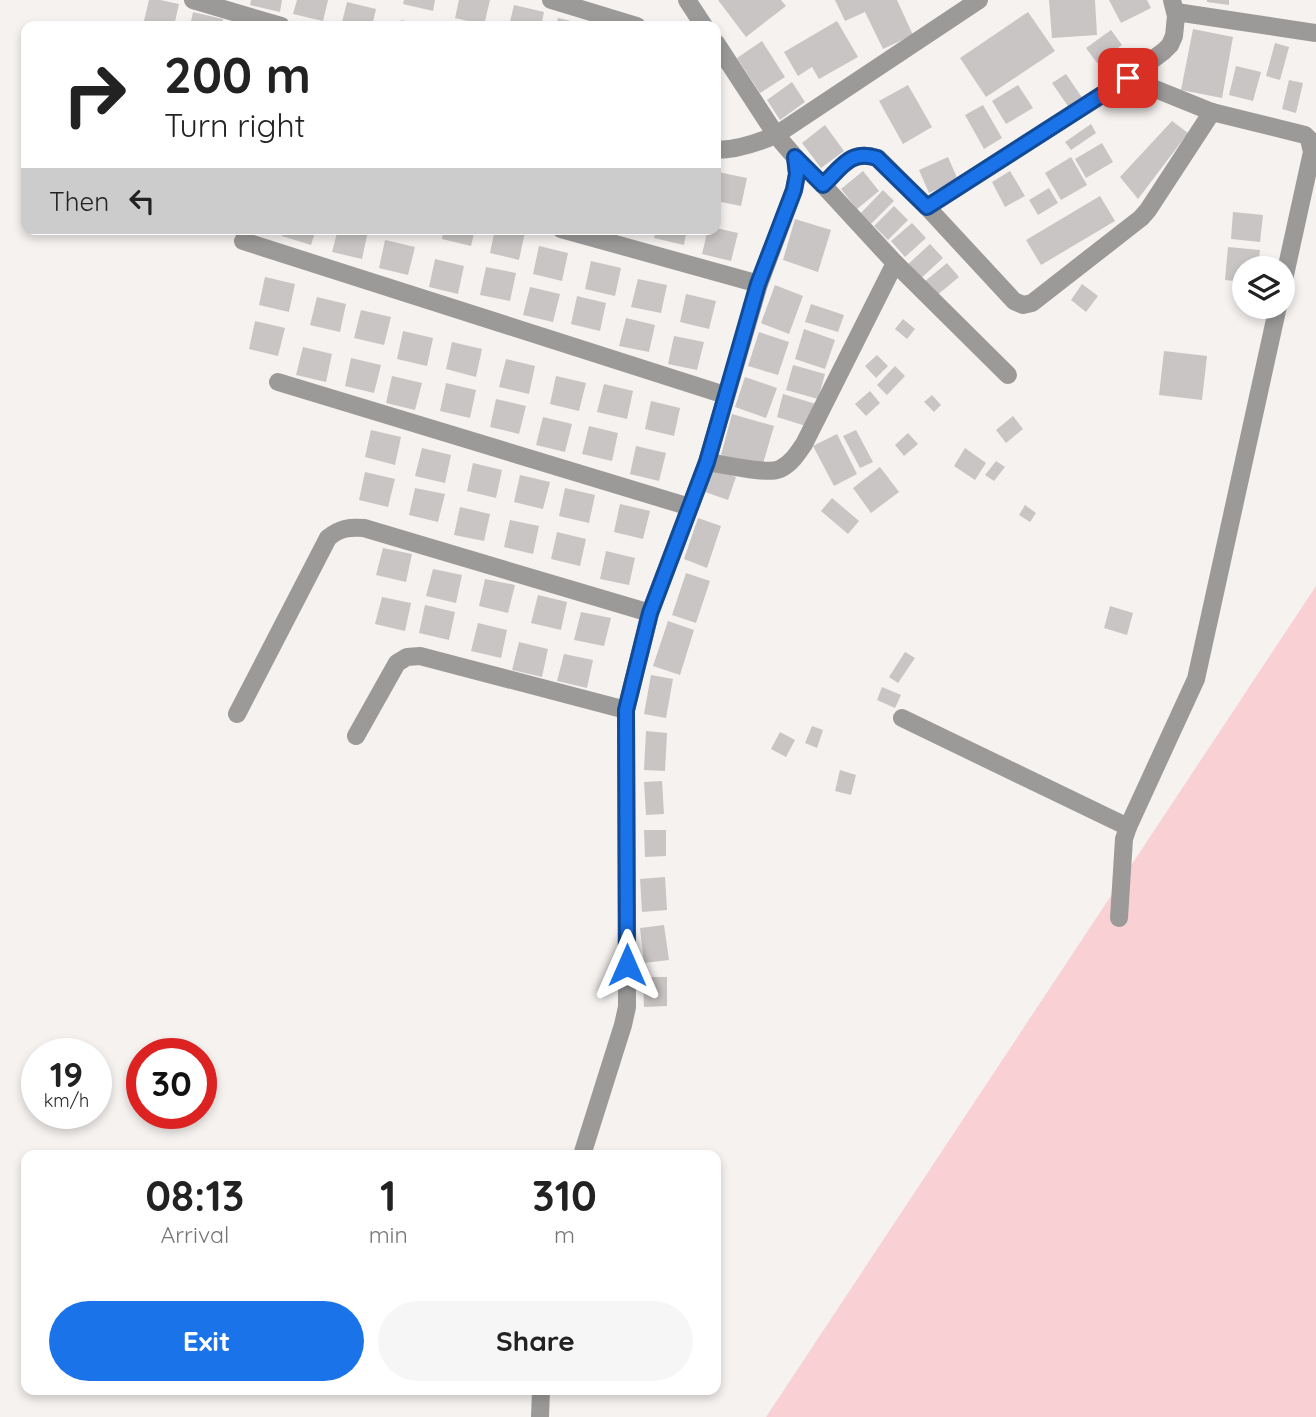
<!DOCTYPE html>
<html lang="en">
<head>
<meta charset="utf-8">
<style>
	body { margin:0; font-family:Quicksand,sans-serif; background:#f6f6f6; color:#222; height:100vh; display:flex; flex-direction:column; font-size:26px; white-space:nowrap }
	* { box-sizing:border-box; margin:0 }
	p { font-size:23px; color:#767676 }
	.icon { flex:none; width:38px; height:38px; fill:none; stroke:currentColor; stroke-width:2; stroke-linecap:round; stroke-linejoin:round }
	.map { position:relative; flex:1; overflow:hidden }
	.drawer { position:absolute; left:21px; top:1150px; width:700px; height:245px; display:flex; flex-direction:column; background:#fff; border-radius:14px; box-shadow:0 4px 10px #0003 }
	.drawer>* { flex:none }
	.banner { position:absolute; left:21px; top:21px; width:700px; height:214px; border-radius:14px; box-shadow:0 4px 10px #0003; background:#fff; color:#222; overflow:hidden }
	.tools { position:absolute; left:1232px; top:256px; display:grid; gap:14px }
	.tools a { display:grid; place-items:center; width:63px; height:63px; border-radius:50%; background:#fff; box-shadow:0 4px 10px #0003; font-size:35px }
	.speed { position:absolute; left:21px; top:1038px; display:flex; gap:14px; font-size:35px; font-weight:700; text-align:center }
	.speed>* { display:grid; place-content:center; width:91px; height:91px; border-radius:50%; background:#fff; box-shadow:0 4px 10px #0003; line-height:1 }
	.speed small { font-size:18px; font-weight:400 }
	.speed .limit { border:10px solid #d22; background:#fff; color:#111 }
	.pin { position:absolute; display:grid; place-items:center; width:60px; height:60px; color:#fff; margin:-30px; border-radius:14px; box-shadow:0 4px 10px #0006 }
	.me { position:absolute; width:77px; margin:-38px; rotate:0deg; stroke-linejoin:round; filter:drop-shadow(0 0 5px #0008) }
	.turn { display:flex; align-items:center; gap:24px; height:147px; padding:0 28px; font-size:32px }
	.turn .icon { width:91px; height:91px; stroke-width:2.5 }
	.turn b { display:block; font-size:49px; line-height:60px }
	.then { display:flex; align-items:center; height:66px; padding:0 28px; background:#0003; gap:14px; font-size:26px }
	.eta { display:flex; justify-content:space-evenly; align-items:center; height:119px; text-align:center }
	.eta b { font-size:42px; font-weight:800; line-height:49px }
	.action { display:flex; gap:14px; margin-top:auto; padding:14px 28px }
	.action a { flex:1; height:80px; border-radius:42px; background:#1a73e8; color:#fff; font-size:28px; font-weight:800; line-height:80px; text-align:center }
	.action a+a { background:#f6f6f6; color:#222 }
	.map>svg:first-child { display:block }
	.green { fill:#f9d1d5 }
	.building { fill:#c9c5c5 }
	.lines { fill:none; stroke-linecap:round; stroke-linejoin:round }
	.minor { stroke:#9b9a99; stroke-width:18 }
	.route-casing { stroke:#114b97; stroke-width:18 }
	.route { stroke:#1a73e8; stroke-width:12 }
</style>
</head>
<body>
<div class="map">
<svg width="1316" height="1417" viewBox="0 0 1316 1417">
	<rect width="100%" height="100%" fill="#f5f2f0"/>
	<!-- green -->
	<polygon class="green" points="1316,586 1316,1417 766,1417"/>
	<!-- building -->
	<g class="building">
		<polygon points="149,0 160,0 179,4 174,26 143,25"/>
		<polygon points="251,0 282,0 280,12 250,5"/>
		<polygon points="297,0 328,0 323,21 293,14"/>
		<polygon points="404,0 435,0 433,11 403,4"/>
		<polygon points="459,0 490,0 484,25 455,18"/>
		<polygon points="718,0 781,0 786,6 746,37"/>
		<polygon points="835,0 897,0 913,35 883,49 865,12 845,21"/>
		<polygon points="1049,0 1095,0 1097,35 1052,38"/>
		<polygon points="1109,0 1147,0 1151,8 1121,23"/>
		<polygon points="1207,0 1229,0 1229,5 1207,2"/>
		<polygon points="347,2 376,9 372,26 341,26"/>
		<polygon points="514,5 544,12 541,26 509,26"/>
		<polygon points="193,12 223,19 222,26 190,26"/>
		<polygon points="1028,12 1055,51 986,97 960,58"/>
		<polygon points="558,18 588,25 587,26 556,26"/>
		<polygon points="401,20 424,25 424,26 400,26"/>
		<polygon points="837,21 858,57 819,79 812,67 798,76 784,52"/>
		<polygon points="1193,29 1233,37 1222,98 1181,90"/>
		<polygon points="1111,30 1122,45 1097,63 1086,48"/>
		<polygon points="762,41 785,77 760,93 737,58"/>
		<polygon points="1275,43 1289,47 1280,80 1266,76"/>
		<polygon points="1236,66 1261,72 1253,101 1229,95"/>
		<polygon points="1066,74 1083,99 1070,109 1052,83"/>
		<polygon points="1289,80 1303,83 1296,113 1282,109"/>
		<polygon points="792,82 805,102 780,120 767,100"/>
		<polygon points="908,85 932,127 903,144 879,101"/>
		<polygon points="1018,85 1033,108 1006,124 992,101"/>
		<polygon points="983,105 1002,138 984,149 965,115"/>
		<polygon points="1172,121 1188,133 1138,199 1120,177"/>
		<polygon points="1091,124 1096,133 1071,150 1065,142"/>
		<polygon points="825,125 844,151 821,168 802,143"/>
		<polygon points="1102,143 1113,162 1086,178 1075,159"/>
		<polygon points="948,157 958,180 929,193 919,170"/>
		<polygon points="1071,157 1087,185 1061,200 1045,173"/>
		<polygon points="863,171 879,191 857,209 841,189"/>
		<polygon points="1010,171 1025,196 1005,207 992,182"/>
		<polygon points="718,172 747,178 741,206 716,201 716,181"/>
		<polygon points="1049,188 1058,203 1038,215 1029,200"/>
		<polygon points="883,190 894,201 871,224 860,214"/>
		<polygon points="1100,196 1115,221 1041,265 1026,240"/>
		<polygon points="894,206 908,220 888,240 874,226"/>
		<polygon points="1233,212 1263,215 1260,242 1231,239"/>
		<polygon points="795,219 831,230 818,272 783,260"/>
		<polygon points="912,223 926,238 905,257 891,241"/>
		<polygon points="716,228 738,233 731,261 702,254 708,229 716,229"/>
		<polygon points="284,229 316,229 311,245 282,236"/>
		<polygon points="338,229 360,229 368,231 362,259 332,252"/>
		<polygon points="444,229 475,229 471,246 442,239"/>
		<polygon points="495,229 513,229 525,232 519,260 490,253"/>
		<polygon points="656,229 687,229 684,245 654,238"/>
		<polygon points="385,240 415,247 408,275 379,268"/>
		<polygon points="930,244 943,258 918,281 905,267"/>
		<polygon points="539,246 568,253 562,281 533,274"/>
		<polygon points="1228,247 1260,250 1258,268 1244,268 1244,282 1225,280"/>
		<polygon points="435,259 464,266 458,294 429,287"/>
		<polygon points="591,261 621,268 615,296 585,289"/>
		<polygon points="947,263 959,277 936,296 924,282"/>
		<polygon points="486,267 516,273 510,301 480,295"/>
		<polygon points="265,277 295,284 289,312 259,305"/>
		<polygon points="638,279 667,285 661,313 631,307"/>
		<polygon points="1082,284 1098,296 1086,312 1071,300"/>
		<polygon points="775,285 803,296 789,334 761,323"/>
		<polygon points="530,287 560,294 553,322 523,315"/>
		<polygon points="686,294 716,301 709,329 680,322"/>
		<polygon points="577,296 606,303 600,331 571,324"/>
		<polygon points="317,297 346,304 340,332 310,325"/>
		<polygon points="811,304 844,315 838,332 805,322"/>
		<polygon points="361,310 391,317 384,345 354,338"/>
		<polygon points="626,318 655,325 649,352 619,346"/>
		<polygon points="903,319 915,329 907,339 895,329"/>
		<polygon points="255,321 285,328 278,356 249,349"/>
		<polygon points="804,329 835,340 825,369 795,359"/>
		<polygon points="403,331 433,338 427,366 397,359"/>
		<polygon points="759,332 789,342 778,375 748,366"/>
		<polygon points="674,336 704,342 697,370 668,364"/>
		<polygon points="452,342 482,349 476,377 446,369"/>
		<polygon points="303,347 332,354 326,382 296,375"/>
		<polygon points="1164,351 1207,356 1202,400 1159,395"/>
		<polygon points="877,355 888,366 876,378 865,366"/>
		<polygon points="351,358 381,365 374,393 345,386"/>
		<polygon points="506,359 535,366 529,394 499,387"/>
		<polygon points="793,365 825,374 818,399 786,390"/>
		<polygon points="895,366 905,376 887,395 877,385"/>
		<polygon points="392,376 422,383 415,410 386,403"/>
		<polygon points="556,376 586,383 579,411 550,404"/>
		<polygon points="745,377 777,388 766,418 735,407"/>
		<polygon points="446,383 476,390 470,418 440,411"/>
		<polygon points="604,384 633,391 627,419 597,412"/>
		<polygon points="870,391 880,403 866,416 855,404"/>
		<polygon points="783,394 816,404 809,427 777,417"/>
		<polygon points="932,395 941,405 934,412 924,402"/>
		<polygon points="496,399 526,406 519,434 490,427"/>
		<polygon points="651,401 680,408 674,436 645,429"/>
		<polygon points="732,414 774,426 762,467 721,455"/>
		<polygon points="1013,416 1023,429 1006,443 996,430"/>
		<polygon points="543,417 572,424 565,452 536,445"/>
		<polygon points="589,426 618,433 612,461 582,454"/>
		<polygon points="371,430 401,437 395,465 365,457"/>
		<polygon points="856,430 873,462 860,468 843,436"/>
		<polygon points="908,433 918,444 904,456 895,445"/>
		<polygon points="837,434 857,474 834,486 813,446"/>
		<polygon points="636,446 666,453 659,481 630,474"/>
		<polygon points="422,448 451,455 445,483 415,476"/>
		<polygon points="965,448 986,463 975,480 954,466"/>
		<polygon points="996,461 1005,467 994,481 985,475"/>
		<polygon points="473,463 502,470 496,498 467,491"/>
		<polygon points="880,467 899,492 871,513 853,488"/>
		<polygon points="714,469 736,477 728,500 705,492"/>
		<polygon points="365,472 395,479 388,507 359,500"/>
		<polygon points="520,475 550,482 543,509 514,502"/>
		<polygon points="415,488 445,494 438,522 409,515"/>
		<polygon points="565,488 595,495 589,523 559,516"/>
		<polygon points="832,498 859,521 848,534 821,511"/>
		<polygon points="620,504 650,511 643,539 614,532"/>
		<polygon points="1025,505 1036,513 1030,522 1019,515"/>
		<polygon points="460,507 490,514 484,541 454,535"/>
		<polygon points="698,518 721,526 707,568 684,559"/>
		<polygon points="510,520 539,526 533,554 504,547"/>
		<polygon points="557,532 586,539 580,566 551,559"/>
		<polygon points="383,548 412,554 406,582 376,575"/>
		<polygon points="606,551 635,558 629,585 600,579"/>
		<polygon points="433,569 462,575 456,603 426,596"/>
		<polygon points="686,573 710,581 696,623 672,615"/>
		<polygon points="485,579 515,585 508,613 479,606"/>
		<polygon points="538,595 567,602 561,630 531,623"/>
		<polygon points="382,597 411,603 405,631 375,624"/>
		<polygon points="425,605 455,612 449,640 419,633"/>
		<polygon points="1110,606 1133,613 1127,635 1104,628"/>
		<polygon points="581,612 611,618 604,646 574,640"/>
		<polygon points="668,621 694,630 680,675 653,666"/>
		<polygon points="478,623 507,630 501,658 471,651"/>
		<polygon points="519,642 548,649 542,677 512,670"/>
		<polygon points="905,652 915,658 898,683 889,677"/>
		<polygon points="564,654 593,660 587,688 557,681"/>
		<polygon points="651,675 673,679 666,718 644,714"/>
		<polygon points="882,687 901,695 895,708 877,700"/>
		<polygon points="812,726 823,730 817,748 805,743"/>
		<polygon points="646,731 667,733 665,771 644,770"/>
		<polygon points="780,732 795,740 786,757 771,749"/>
		<polygon points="840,770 856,775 851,795 835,791"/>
		<polygon points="662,781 664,814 646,815 644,782"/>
		<polygon points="644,830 666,830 666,856 645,857"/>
		<polygon points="665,877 667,910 642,912 640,879"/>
		<polygon points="664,925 669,960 644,963 640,928"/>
		<polygon points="643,977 667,977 667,1006 644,1007"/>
	</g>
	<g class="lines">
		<!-- minor -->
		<g class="minor">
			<polyline points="193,0 281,26"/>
			<polyline points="551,0 637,26"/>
			<polyline points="687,0 704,26"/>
			<polyline points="1176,12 1316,33"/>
			<polyline points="716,43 776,135 795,157 823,185 895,263 1008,375"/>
			<polyline points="1128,78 1212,112 1305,135 1309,139 1312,152 1283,284"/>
			<path d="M716,150c21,0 41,-7 60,-15l203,-135"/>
			<path d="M823,185c18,-17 27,-36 55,-27l49,49 87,94 9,4 9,-2 109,-85 7,-8 64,-98"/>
			<polyline points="927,207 1128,78 1164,51 1170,45 1174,36 1176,16 1172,0"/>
			<polyline points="561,229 759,284"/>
			<polyline points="243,241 725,395"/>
			<polyline points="278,382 690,507"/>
			<path d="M707,462c16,2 60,13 73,7 11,-5 18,-16 24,-25l91,-181"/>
			<path d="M237,714l91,-176c12,-10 21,-11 36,-10l286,85"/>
			<polyline points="902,718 1128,827"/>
			<polyline points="356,736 397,663 407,657 420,656 626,710"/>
			<polyline points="1119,918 1124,839 1128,827 1196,679 1278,306"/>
			<polyline points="582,1155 623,1025 627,1007 626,710 650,613 707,462 759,284 794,190 797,174 795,157"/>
			<polyline points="540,1417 541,1390"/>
		</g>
	</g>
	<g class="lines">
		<!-- route casing -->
		<g class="route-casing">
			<path id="route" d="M627,965l-1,-255 24,-97 57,-151 51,-178 36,-94 3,-16 -2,-17 28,28c18,-17 27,-36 54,-27l50,49 201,-129"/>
		</g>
		<!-- route -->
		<use href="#route" class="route"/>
	</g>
</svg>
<div class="tools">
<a><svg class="icon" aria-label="layers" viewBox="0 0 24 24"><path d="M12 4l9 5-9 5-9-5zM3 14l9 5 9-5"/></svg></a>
</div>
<div class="speed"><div>19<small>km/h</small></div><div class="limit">30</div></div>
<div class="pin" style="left:1128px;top:78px;background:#d93025"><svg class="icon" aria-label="arrive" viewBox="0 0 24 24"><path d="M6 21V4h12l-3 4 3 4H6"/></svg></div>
<svg class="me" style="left:627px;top:965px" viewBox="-20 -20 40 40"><path d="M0-17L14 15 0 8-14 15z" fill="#1a73e8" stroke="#fff" stroke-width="4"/></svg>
<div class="banner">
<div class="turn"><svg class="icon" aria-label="right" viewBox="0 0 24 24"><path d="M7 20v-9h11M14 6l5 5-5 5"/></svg><div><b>200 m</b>Turn right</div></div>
<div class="then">Then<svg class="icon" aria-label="left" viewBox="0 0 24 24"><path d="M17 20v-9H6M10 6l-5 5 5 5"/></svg></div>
</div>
<section class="drawer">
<div class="eta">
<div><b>08:13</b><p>Arrival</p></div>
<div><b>1</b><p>min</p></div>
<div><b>310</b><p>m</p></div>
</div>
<div class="action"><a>Exit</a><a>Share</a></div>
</section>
</div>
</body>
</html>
